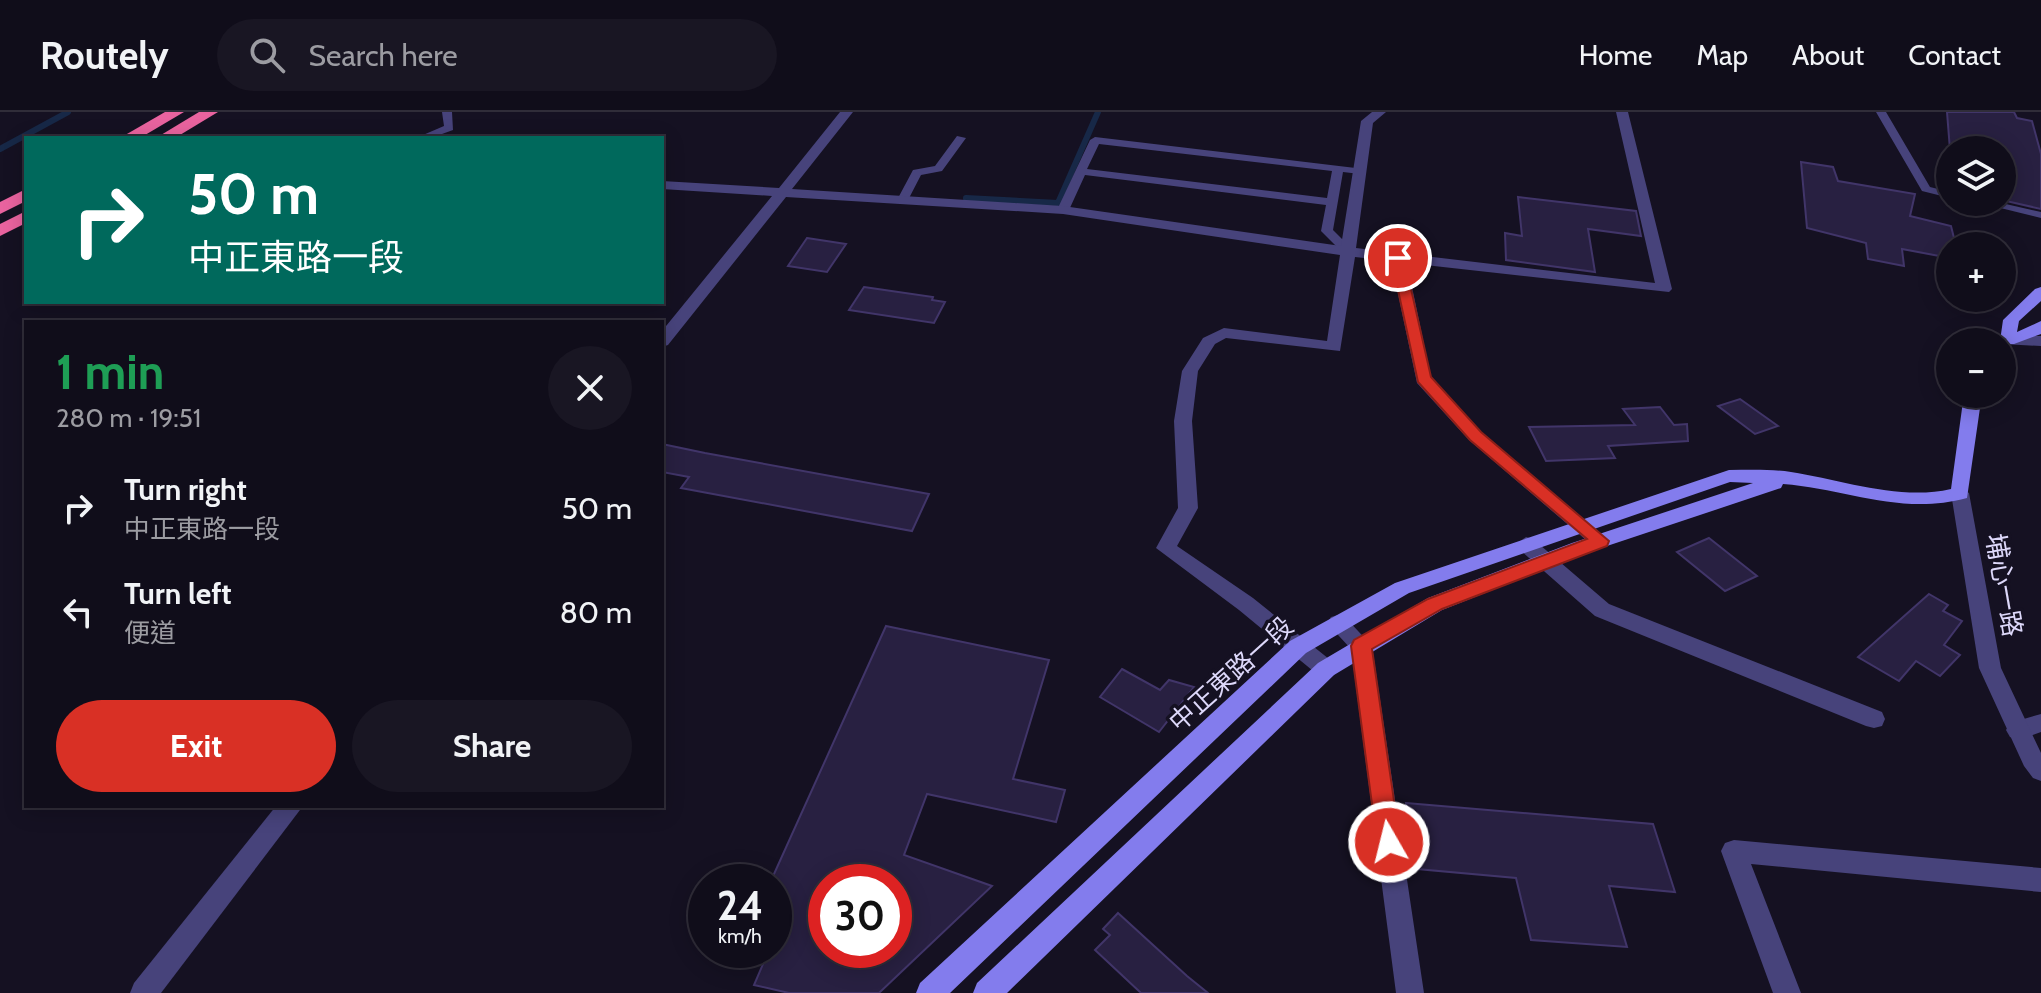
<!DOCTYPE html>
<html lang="en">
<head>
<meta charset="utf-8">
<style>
	body { margin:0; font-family:Cabin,"Noto Sans TC",sans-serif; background:#191623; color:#f1f3f6; height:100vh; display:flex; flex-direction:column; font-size:30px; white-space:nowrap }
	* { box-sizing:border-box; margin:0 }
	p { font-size:26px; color:#9c9ca2 }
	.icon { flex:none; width:44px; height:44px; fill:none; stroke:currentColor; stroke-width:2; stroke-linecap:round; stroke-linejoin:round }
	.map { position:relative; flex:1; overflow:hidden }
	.drawer { position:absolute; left:24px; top:208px; width:640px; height:488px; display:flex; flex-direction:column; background:#100d1a; border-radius:0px; box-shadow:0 4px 20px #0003,0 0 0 2px #302d39 }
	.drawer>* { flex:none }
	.banner { position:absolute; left:24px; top:24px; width:640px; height:168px; border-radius:0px; box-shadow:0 4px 20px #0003,0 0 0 2px #302d39; background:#00695c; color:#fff; overflow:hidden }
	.fabs { position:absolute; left:1936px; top:24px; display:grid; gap:16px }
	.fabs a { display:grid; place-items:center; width:80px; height:80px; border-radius:50%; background:#100d1a; box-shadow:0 4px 20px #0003,0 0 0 2px #302d39; font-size:40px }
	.speed { position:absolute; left:688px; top:752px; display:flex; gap:16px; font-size:40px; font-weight:700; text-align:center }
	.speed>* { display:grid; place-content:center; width:104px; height:104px; border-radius:50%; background:#100d1a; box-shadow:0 4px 20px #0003,0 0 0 2px #302d39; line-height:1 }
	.speed small { font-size:20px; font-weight:400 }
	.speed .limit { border:12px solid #d22; background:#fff; color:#111 }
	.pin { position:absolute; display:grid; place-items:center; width:68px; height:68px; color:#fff; margin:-34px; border:4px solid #fff; border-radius:50%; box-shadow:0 2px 8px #0007 }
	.me { position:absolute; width:88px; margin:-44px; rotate:352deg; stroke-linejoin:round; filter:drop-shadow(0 0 6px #0008) }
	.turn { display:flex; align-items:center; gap:28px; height:168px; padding:0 32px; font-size:36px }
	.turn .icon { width:104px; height:104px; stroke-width:2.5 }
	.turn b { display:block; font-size:56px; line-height:68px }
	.round { display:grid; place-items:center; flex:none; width:84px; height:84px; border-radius:42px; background:#191623 }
	.head { display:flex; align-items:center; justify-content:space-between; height:136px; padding:0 32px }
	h1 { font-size:48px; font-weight:800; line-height:60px; color:#1e9e55 }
	.action { display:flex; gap:16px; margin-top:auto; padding:16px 32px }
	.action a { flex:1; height:92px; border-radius:48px; background:#d93025; color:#fff; font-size:32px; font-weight:800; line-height:92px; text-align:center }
	.action a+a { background:#191623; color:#f1f3f6 }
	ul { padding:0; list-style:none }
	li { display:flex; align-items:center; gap:24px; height:104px; padding:0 32px }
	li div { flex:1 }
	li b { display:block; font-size:30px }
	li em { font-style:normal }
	header { display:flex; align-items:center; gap:48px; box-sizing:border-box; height:112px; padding:0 40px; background:#100d1a; border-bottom:2px solid #302d39 }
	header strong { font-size:38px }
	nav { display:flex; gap:44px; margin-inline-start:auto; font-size:28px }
	.search { width:560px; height:72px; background:#191623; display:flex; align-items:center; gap:20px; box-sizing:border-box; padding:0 28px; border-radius:44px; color:#9c9ca2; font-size:30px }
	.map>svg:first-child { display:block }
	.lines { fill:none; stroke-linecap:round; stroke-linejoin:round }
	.stream { stroke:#172847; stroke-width:6 }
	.building { fill:#282041; stroke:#413569; stroke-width:2; fill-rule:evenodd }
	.service { fill:#47437b; fill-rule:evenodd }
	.minor { fill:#47437b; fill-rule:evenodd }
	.tertiary { fill:#47437b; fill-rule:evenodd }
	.secondary { fill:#837ced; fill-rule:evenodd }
	.motorway { fill:#e9639f; fill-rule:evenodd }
	.route { fill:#d93025; stroke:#8d1f18; stroke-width:2 }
	.labels { text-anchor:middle; stroke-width:7; stroke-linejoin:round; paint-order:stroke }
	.street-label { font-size:26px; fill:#ddd8fa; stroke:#151122 }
</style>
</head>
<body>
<header>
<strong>Routely</strong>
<div class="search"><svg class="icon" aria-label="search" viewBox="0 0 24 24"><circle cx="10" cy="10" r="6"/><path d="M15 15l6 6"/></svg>Search here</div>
<nav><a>Home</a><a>Map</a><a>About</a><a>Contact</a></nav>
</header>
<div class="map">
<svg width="2041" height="881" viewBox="0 0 2041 881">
	<rect width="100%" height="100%" fill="#151122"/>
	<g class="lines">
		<!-- stream -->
		<g class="stream">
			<polyline points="0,37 68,0"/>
			<polyline points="966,86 1058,91 1098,0"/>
		</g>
	</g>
	<!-- building -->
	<g class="building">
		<polygon points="1947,0 2014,0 2017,6 2032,9 2041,42 2041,97 2006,89 2002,72 2002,38 1950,38"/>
		<polygon points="1801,50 1833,55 1838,69 1915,82 1910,104 1951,114 1956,134 1950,134 1950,146 1902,137 1904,154 1868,147 1866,131 1807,116"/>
		<polygon points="1518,85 1636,99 1641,124 1588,117 1595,160 1506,148 1505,121 1522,124"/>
		<polygon points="807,126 846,132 827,160 788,154"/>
		<polygon points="864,175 933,185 932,188 945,190 934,211 849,198"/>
		<polygon points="1740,287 1778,314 1755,322 1718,294"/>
		<polygon points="1660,295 1674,313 1687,312 1688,329 1608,334 1615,346 1546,349 1529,315 1635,313 1623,297"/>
		<polygon points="662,332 705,341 929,382 912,419 681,376 689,365 662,360"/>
		<polygon points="1709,426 1757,464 1725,479 1677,440"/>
		<polygon points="1929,482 1948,493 1943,499 1962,509 1944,533 1960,543 1940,564 1916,549 1899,569 1858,545"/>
		<path d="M886,514l163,34 -36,119 52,11 -9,32 -129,-28 -23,61 88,31 -113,107h-90l-35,-8 15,-35h5v-76zM826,770h68v68h-68z"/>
		<polygon points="1122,557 1160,578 1169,568 1194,575 1159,620 1100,585"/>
		<polygon points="1406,691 1653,712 1675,780 1609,774 1627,835 1531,828 1516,766 1417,757"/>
		<polygon points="1118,801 1187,864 1208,881 1141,881 1095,838 1110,823 1103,817"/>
	</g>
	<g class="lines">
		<!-- service -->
		<g class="service">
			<polygon points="442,0 452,0 453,18 431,26 416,26 444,14"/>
			<polygon points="1876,0 1886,0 1930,75 1950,80 1950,86 1922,79"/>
			<polygon points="957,24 966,26 942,59 921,63 907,90 899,90 897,88 913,58 935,54"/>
			<path d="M1095,25l269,32 1,2 -5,3 -17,-2 -10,58 22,22 -6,4 -4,-1 -24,-24 5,-26 -241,-30 -16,35 -10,2 -2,-2 33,-70zM1099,32l233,27 -5,27 -240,-29z"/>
			<polygon points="1976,90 1997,90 2041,100 2041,106"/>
		</g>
		<!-- minor -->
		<g class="minor">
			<polygon points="840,0 853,0 792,77 1063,94 1341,134 1361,9 1372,0 1386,0 1373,11 1356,136 1655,171 1616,0 1628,0 1672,177 1669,180 1407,151 1431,266 1481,320 1610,429 1600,436 1593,434 1469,328 1417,271 1391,149 1355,145 1340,239 1226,226 1215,232 1198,259 1192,309 1198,396 1177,434 1253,486 1334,551 1337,557 1334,563 1326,566 1318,563 1239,498 1156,436 1178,396 1174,309 1182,259 1203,226 1224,216 1327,229 1340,143 1063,102 786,85 668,233 662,235 662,219 772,84 662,77 662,69 779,76"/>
			<polygon points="2008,224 2041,224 2041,234 2002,232 2000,229"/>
			<polygon points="1526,425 1533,427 1609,492 1882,600 1885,607 1882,614 1874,616 1866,614 1595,504 1519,437 1516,432"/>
			<polygon points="1338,503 1345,505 1372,534 1424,881 1396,881 1351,537 1327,511 1331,505"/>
			<polygon points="2041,602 2041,620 2018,628 2010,625 2006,618 2010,611"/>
			<polygon points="276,694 303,694 161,881 130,881 134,871"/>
			<polygon points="1734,728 2041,756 2041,780 1751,752 1801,881 1773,881 1721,739 1725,731"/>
		</g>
		<!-- tertiary -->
		<polygon class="tertiary" points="1960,375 1969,381 2001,556 2041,641 2041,669 2033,666 2024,654 1979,556 1951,381"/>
		<!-- secondary -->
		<g class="secondary">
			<polygon points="2041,175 2041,189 2019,209 2017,220 2041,209 2041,222 2014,232 2002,232 2000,229 2003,208 2035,177"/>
			<path d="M1964,282h18l-15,104c-65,18 -120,-9 -184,-14l-2,4 -195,65 -144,57 -108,65 -327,318h-34l4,-10 341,-320 110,-65 144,-55 181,-60 -23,-1 -321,111 -103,60 -356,340h-34l4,-10 370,-342 105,-58 334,-113c20,0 42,-1 62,2 51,8 109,29 160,17z"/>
		</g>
		<!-- motorway -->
		<g class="motorway">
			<polygon points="165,0 184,0 140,26 120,26"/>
			<polygon points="199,0 218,0 175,26 156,26"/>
			<polygon points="26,77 26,89 0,102 0,90"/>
			<polygon points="26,99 26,111 0,124 0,112"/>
		</g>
	</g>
	<!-- route -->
	<polygon class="route" points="1398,142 1404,146 1431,265 1481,320 1609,429 1607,434 1442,497 1372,537 1400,730 1397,737 1389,740 1381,737 1377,730 1351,534 1354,528 1428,487 1587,427 1470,328 1418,270 1391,146"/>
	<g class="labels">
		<!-- street labels -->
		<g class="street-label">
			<text transform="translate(2004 473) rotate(80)" y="9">埔心一路</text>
			<text transform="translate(1231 562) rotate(-42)" y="9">中正東路一段</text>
		</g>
	</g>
</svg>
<div class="fabs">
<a><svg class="icon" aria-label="layers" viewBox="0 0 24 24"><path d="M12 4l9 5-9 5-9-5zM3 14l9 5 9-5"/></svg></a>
<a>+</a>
<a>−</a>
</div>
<div class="speed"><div>24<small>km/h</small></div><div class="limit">30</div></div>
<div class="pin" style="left:1398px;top:146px;background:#d93025"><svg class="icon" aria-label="arrive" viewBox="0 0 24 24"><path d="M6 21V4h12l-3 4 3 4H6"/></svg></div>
<svg class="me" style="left:1389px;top:730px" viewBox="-20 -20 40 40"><circle r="17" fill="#d93025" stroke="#fff" stroke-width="3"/><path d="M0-11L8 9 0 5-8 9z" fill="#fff"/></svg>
<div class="banner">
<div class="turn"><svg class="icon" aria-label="right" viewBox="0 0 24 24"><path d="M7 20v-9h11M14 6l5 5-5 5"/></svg><div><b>50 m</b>中正東路一段</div></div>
</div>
<section class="drawer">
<div class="head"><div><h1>1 min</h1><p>280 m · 19:51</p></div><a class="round"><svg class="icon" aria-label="close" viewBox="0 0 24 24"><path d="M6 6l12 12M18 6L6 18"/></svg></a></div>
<ul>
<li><svg class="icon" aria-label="right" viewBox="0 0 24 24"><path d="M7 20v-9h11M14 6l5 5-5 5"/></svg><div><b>Turn right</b><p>中正東路一段</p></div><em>50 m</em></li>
<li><svg class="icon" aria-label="left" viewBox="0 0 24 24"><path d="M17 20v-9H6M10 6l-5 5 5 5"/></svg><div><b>Turn left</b><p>便道</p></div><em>80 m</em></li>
</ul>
<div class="action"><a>Exit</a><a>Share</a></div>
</section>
</div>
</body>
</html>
